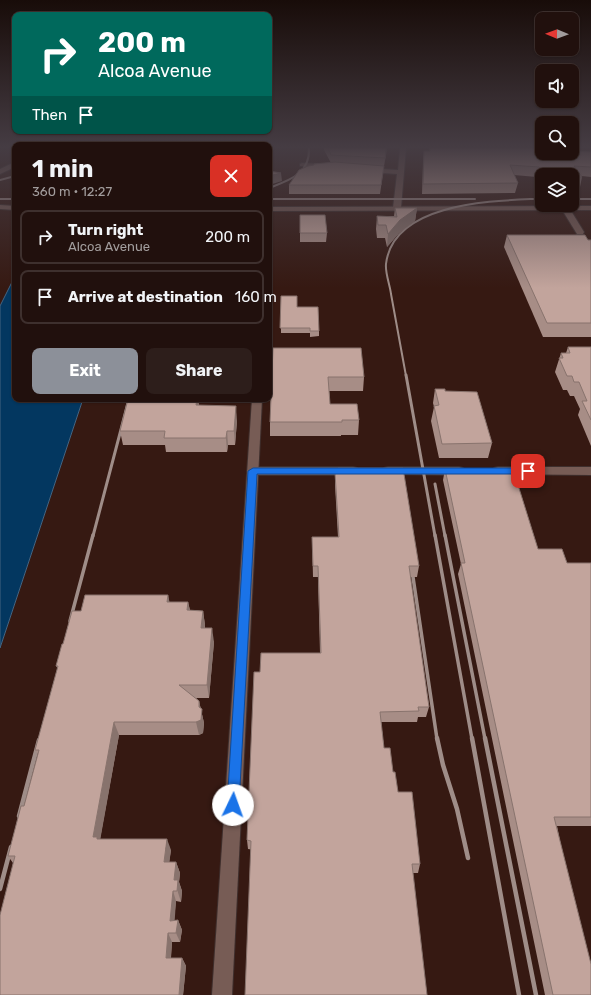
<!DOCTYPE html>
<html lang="en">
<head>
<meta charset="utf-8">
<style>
	body { margin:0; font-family:Rubik,sans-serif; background:#2d1e1b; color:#f1f3f6; height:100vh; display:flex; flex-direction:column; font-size:15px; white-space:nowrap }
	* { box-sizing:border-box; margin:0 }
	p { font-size:13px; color:#a29d9d }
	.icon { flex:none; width:22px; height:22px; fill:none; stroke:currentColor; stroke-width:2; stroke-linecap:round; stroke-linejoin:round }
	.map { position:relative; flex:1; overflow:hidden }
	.drawer { position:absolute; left:12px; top:142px; width:260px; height:260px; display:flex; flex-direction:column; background:#21100d; border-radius:8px; box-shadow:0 1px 3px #0004,0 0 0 1px #3e302e }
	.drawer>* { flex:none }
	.top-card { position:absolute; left:12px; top:12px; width:260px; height:122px; border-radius:8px; box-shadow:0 1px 3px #0004,0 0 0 1px #3e302e; background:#00695c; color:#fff; overflow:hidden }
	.needle { width:26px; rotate:271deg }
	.buttons { position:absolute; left:535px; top:12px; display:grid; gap:8px }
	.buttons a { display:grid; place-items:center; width:44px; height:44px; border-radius:8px; background:#21100d; box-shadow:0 1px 3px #0004,0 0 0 1px #3e302e; font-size:20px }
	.pin { position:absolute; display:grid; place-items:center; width:34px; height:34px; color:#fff; margin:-17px; border-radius:8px; box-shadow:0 2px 6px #0006 }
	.me { position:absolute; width:44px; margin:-22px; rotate:3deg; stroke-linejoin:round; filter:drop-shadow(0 0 3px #0008) }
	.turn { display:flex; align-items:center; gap:14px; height:84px; padding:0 20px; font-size:18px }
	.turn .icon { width:52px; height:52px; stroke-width:2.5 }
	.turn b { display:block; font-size:28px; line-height:34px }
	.then { display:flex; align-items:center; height:38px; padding:0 20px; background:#0003; gap:8px; font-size:15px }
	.round { display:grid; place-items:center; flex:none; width:42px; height:42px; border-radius:8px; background:#2d1e1b }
	.head { display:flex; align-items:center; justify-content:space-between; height:68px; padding:0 20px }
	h1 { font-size:24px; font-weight:700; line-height:30px }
	.action { display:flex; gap:8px; margin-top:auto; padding:8px 20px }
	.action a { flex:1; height:46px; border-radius:8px; background:#8c9099; color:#fff; font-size:16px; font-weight:700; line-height:46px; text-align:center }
	.action a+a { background:#2d1e1b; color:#f1f3f6 }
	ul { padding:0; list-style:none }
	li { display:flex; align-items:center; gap:12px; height:54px; margin:0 8px 6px; padding:0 12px; border:2px solid #3e302e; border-radius:8px }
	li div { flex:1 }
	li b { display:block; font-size:15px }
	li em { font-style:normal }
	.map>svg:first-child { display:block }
	.built { fill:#361912; fill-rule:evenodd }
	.water { fill:#033760; stroke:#446480 }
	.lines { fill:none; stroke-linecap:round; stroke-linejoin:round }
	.minor-casing { stroke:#3f2f2d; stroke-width:2 }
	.tertiary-casing { stroke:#3f2f2d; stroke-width:2 }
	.secondary-casing { stroke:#3f2f2d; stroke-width:2 }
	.minor { fill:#775c55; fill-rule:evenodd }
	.tertiary { fill:#775c55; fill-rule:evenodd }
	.secondary { fill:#775c55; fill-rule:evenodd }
	.rail-far3 { stroke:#9f8d88; stroke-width:2 }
	.rail-far2 { stroke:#9f8d88; stroke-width:3 }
	.rail-far1 { stroke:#9f8d88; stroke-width:3.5 }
	.rail { stroke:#9f8d88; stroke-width:4.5 }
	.wall { fill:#a78d86 }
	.shaded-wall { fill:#88736d }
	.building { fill:#c2a49c; stroke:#88736d }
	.route { fill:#1a73e8; stroke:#114b97 }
</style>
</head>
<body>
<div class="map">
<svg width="591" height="995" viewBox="0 0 591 995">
	<rect width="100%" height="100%" fill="#2c1611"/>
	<!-- built -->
	<path class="built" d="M0,148h15v251h254v-251h273v5h30v-5h19v847h-591zM542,175h30v30h-30z"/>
	<!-- water -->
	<polygon class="water" points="15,276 15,399 83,399 0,648 0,306"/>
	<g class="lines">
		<!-- minor casing -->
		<g class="minor-casing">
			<g id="minor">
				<polygon points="400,148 406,148 401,208 397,210 393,208 397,174 367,172 364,170 367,168 398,170"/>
				<polygon points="302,163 323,164 326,166 323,168 300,166 300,164"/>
				<polygon points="562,206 568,206 584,232 583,234 577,234 561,208"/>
				<polygon points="253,467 353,467 357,468 359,471 357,474 353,475 253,475 249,474 247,471 249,468"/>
				<polygon points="388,467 459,467 463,468 465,471 463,474 459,475 384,474 382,471 384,468"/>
				<polygon points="498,467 591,467 591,475 494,474 492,471 494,468"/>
			</g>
		</g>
		<!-- tertiary casing -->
		<g class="tertiary-casing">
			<polygon id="tertiary" points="252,399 262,399 232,995 212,995"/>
		</g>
		<!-- secondary casing -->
		<g class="secondary-casing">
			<g id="secondary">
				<polygon points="15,162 15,167 0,174 0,169"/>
				<polygon points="0,205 15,206 15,210 0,209"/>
				<polygon points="591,206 591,210 269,211 269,207"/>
			</g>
		</g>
		<!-- minor -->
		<use href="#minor" class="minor"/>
		<!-- tertiary -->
		<use href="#tertiary" class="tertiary"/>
		<!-- secondary -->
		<use href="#secondary" class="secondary"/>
		<!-- rail-far3 -->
		<g class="rail-far3">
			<polyline points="0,180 15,176"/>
			<path d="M269,188c21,-8 41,-14 40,-40"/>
			<polyline points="0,199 15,199"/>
			<polyline points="269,199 475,199"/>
			<polyline points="572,199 591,199"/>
			<path d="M406,376c-5,-28 -10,-55 -15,-82 -1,-9 -6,-21 -5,-30 7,-60 102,-63 147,-65"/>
		</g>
		<!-- rail-far2 -->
		<g class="rail-far2">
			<polyline points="406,375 435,536"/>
			<polyline points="435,484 445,536"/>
			<polyline points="93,536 129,399"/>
		</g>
		<!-- rail-far1 -->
		<g class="rail-far1">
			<polyline points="435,535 472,739"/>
			<polyline points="445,535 485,739"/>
			<polyline points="413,577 437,739"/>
			<polyline points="70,621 93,535"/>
		</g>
		<!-- rail -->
		<g class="rail">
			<polyline points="437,738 443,765 457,809 468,858"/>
			<polyline points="472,738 519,995"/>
			<polyline points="485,738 536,995"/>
			<polyline points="19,816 39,740"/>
			<polyline points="0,889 11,847"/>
		</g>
	</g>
	<!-- wall -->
	<g class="wall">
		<polygon points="324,148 387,148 386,155 384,166 380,194 289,194 289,185 314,165 314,164 331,163 324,150"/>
		<polygon points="430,148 542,148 591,152 591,177 582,176 582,177 580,187 572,187 572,175 542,175 542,185 537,177 514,175 518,183 515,193 422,194 423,161 424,151 429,151"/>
		<polygon points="395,208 417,208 415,221 399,233 387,247 385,238 377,238 376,229 377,216 394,216"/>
		<polygon points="300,215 327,233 326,242 300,242"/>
		<polygon points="507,235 591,240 591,337 543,337 504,247"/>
		<polygon points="281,296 297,307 319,331 319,336 310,337 310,333 281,333"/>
		<polygon points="568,347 591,347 591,446 578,415 580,409 574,396 570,396 567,390 563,390 555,372 561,353 566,353"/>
		<polygon points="273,348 364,377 363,391 329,391 330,404 359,420 358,435 341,435 341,436 270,436 270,422"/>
		<polygon points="435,389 492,443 488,458 439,458 431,421 434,407 433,403"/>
		<polygon points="128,399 198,399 199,405 237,421 235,445 228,445 227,452 166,452 165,445 123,445 120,431"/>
		<polygon points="338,468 419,566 417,577 410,577 429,707 426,717 418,717 417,722 381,722 384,748 393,772 398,792 420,864 418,873 413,873 248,849 247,840 260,672 320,653 318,577 313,577 312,537 338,537 335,485 335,473 337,473"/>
		<polygon points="445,469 538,549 567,563 591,563 591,826 557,826 591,995 545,995 458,574 461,564 443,480"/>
		<polygon points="168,595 169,602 188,602 190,610 203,611 205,625 205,628 214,642 209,698 196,698 199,701 204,723 203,733 199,735 119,735 100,839 171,850 169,862 176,862 180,873 179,882 182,891 181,902 176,901 174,920 178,920 182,930 180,942 172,942 171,958 182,958 186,966 183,995 0,995 13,863 8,856 24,806 38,754 35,750 58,669 56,666 63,644"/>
	</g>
	<!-- shaded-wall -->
	<g class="shaded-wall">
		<polygon points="269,148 275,148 269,153"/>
		<polygon points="387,148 386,155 384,166 385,158"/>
		<polygon points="281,173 282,181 269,185 269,176"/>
		<polygon points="417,208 415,221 399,233 387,247 388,234 400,220"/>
		<polygon points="197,399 198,399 199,412 196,405"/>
		<polygon points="236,406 237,421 235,445 234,431"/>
		<polygon points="227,431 228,445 227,452 226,438"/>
		<polygon points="168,595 171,609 167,602"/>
		<polygon points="188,602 191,616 187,610"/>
		<polygon points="203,611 205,625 203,642 201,628"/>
		<polygon points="212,628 214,642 209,698 207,685"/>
		<polygon points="199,701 204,723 203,733 199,735 196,722"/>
		<polygon points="114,722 119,735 100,841 93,837"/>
		<polygon points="167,839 171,850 168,873 164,862"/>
		<polygon points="176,862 180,873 179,882 182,891 181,902 174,880"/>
		<polygon points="173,891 176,901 174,930 170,921"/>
		<polygon points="178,920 182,930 180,942 176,933"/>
		<polygon points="168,933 172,942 170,967 166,958"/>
		<polygon points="182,958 186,966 183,995 179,995"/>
	</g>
	<!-- building -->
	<g class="building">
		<polygon points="328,148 386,148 385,158 331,155"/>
		<polygon points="430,148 542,148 542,153 572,153 572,148 573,151 591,152 591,167 574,166 582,177 572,177 572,175 544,175 539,167 510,165 518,183 423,184 424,151 430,151"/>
		<polygon points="335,162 384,166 381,185 289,185 299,170 308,166 314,165 314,164"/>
		<polygon points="269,171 281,173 269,176"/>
		<polygon points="395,208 417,208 400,220 388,234 386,225 378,225 377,216 397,217"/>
		<polygon points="300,215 325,215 327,233 300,233"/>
		<polygon points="507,235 585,235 588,240 591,240 591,323 547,323"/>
		<polygon points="281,296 297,296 297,307 318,307 319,331 310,331 310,328 280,328"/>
		<polygon points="568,347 591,347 591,420 582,401 587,401 579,382 574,382 572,376 567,376 559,358 563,358 561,353 570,353"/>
		<polygon points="273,348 361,348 364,377 328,377 330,404 357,404 359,420 342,420 342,422 270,422"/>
		<polygon points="435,389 445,389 445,391 477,392 492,443 442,444 434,406 439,405"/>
		<polygon points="128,399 197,399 196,405 236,406 234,431 227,431 226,438 164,438 165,431 120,431"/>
		<polygon points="338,468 403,468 419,566 409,566 429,707 418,707 419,711 380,712 384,748 390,748 393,772 395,772 398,792 412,792 420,864 412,864 427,995 245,995 251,841 247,840 254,672 260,672 261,653 321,653 318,566 313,566 312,537 339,537 335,473 338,473"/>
		<polygon points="445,469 513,469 538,549 562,549 567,563 591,563 591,817 554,817 591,964 591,995 553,995 461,563 465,563"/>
		<polygon points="85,595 168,595 167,602 188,602 187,610 203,611 201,628 212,628 207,685 179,685 199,701 199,707 202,709 201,720 196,722 114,722 93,837 97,837 97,839 167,839 164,862 176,862 174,880 178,880 177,891 173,891 170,921 178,920 176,933 168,933 166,958 182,958 179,995 0,995 0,915 15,856 8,856 21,806 24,806 39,750 35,750 58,666 56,666 62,644 63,644 72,611 81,611"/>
	</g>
	<!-- sky -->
	<linearGradient id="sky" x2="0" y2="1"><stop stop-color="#180c09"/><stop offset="0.51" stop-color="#453c43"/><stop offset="1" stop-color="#453c43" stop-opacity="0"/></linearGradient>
	<rect width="591" height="288" fill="url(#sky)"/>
	<!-- route -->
	<polygon class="route" points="253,468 528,468 532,471 528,474 257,474 239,805 238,810 233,812 228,810 227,805 248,471"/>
</svg>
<div class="buttons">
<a><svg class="needle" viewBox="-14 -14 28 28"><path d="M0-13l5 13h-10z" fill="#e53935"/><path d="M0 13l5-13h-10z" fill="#a29d9d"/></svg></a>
<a><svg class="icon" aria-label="sound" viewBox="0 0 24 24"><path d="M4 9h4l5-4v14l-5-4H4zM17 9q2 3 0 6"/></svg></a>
<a><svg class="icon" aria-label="search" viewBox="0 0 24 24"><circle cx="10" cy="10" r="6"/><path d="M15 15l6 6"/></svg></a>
<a><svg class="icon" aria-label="layers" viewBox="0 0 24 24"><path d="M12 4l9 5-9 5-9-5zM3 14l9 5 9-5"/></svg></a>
</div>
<div class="pin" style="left:528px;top:471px;background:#d93025"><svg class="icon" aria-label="arrive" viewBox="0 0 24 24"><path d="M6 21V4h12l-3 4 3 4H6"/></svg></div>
<svg class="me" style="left:233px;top:805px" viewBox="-20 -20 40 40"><circle r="19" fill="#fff"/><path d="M0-13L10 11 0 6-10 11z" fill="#1a73e8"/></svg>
<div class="top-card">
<div class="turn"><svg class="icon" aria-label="right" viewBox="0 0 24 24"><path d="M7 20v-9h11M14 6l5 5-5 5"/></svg><div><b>200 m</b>Alcoa Avenue</div></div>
<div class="then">Then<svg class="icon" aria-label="arrive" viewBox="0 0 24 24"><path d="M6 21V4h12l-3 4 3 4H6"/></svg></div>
</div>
<section class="drawer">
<div class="head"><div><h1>1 min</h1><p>360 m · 12:27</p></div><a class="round" style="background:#d93025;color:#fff"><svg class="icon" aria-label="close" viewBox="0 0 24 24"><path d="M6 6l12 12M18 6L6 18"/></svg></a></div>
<ul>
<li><svg class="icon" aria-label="right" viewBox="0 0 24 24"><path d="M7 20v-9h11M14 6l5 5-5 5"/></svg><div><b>Turn right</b><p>Alcoa Avenue</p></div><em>200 m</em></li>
<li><svg class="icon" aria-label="arrive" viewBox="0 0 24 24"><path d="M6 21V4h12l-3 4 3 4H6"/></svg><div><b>Arrive at destination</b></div><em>160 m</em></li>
</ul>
<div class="action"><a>Exit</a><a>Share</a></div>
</section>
</div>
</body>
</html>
